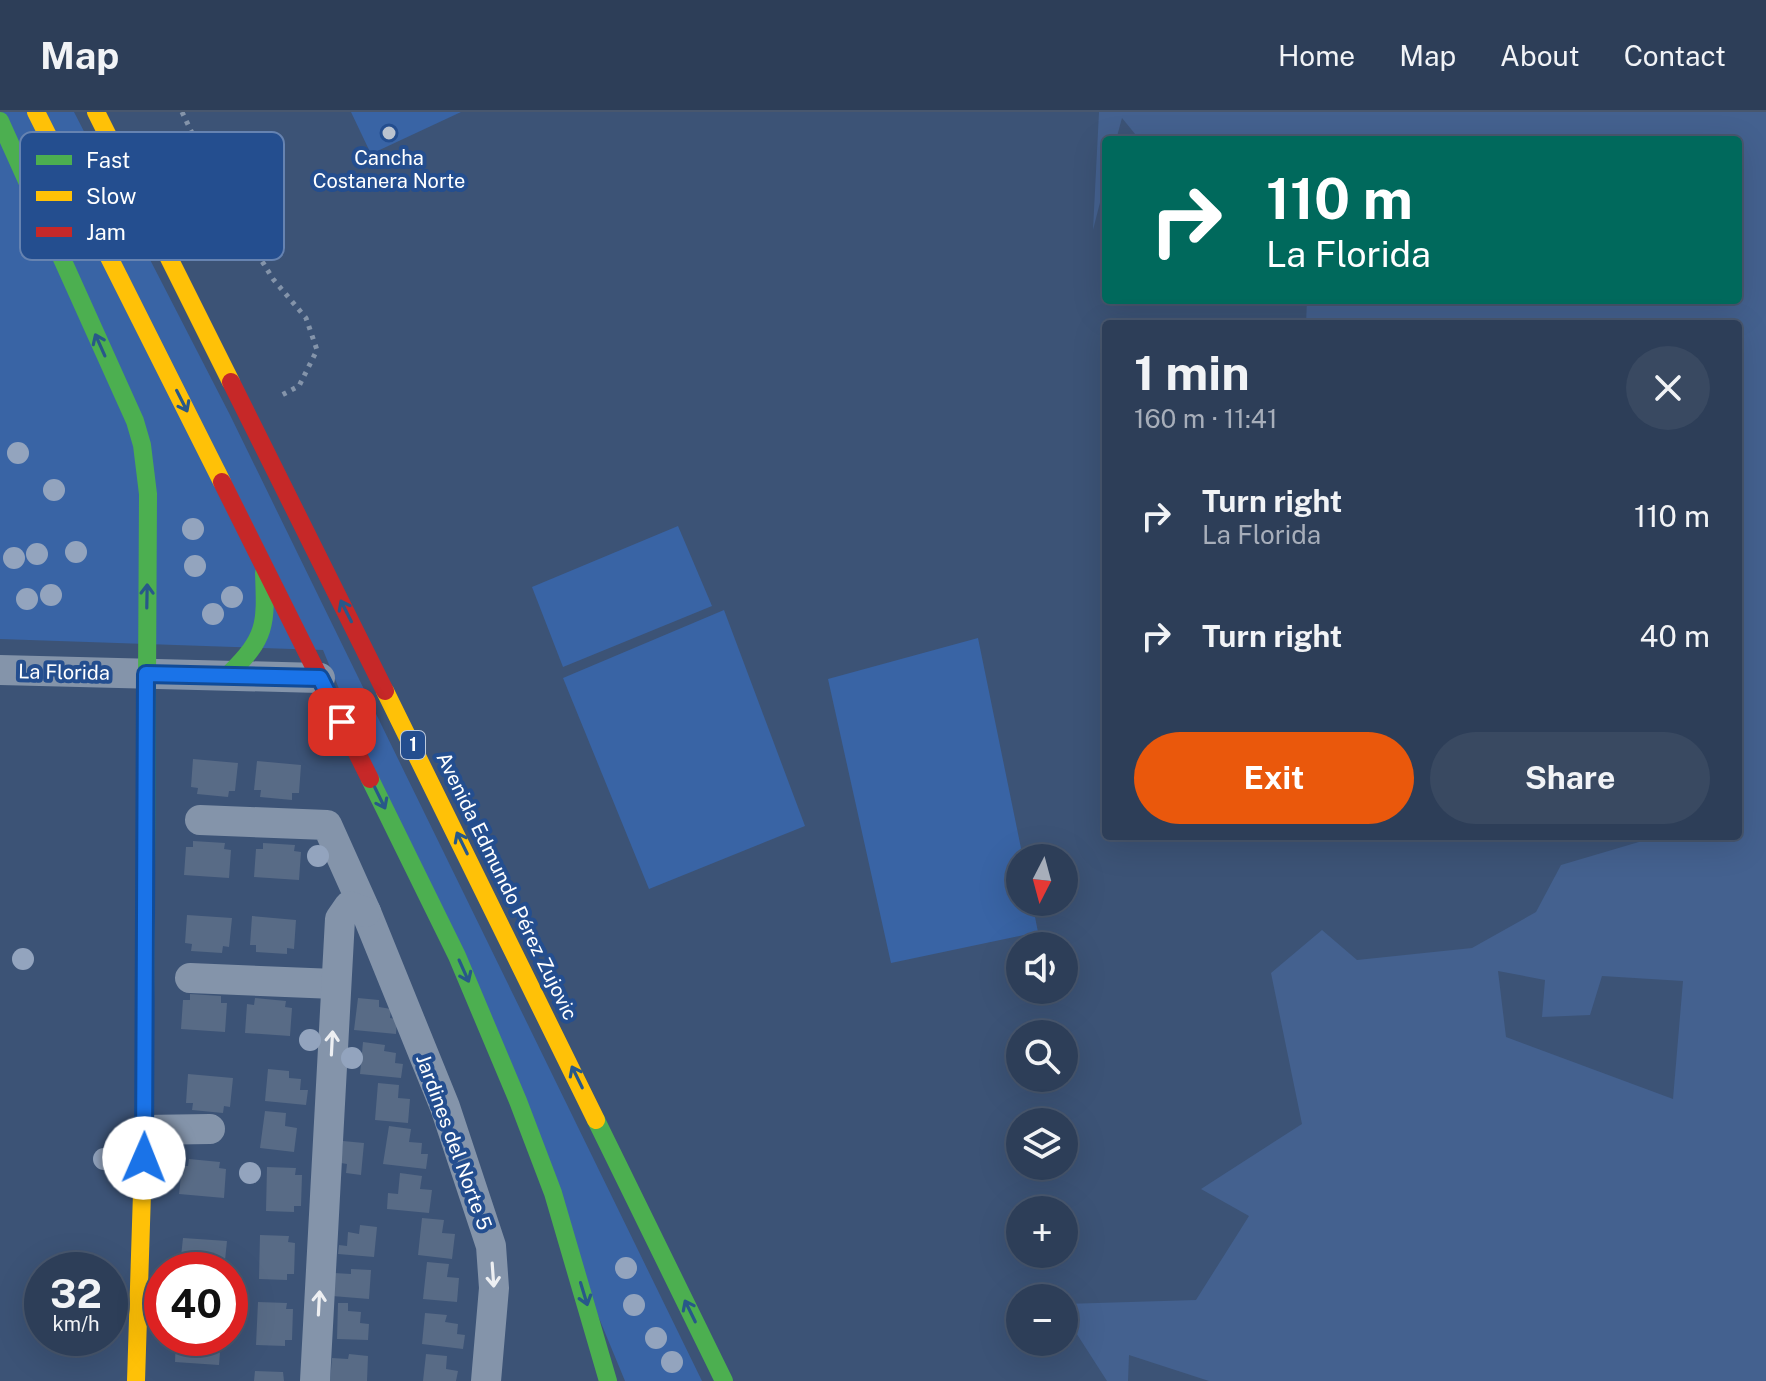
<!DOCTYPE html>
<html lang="en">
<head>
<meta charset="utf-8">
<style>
	body { margin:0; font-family:"Public Sans",sans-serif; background:#394961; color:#f1f3f6; height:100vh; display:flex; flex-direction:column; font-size:30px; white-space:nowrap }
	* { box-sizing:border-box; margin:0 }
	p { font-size:26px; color:#a7aeba }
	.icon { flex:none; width:44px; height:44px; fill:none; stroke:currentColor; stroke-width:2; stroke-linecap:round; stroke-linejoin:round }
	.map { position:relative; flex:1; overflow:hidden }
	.details { position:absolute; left:1102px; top:208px; width:640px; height:520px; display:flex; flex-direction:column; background:#2d3e58; border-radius:8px; box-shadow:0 8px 32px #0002,0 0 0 2px #48576e }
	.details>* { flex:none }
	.banner { position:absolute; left:1102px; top:24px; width:640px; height:168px; border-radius:8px; box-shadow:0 8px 32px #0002,0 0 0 2px #48576e; background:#00695c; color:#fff; overflow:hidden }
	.needle { width:52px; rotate:186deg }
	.buttons { position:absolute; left:1006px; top:732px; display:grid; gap:16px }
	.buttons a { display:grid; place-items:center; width:72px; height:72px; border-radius:50%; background:#2d3e58; box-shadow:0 8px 32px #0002,0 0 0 2px #48576e; font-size:40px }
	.speed { position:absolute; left:24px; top:1140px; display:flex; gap:16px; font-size:40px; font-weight:700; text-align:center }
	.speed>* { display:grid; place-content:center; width:104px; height:104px; border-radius:50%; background:#2d3e58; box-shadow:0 8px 32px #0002,0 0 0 2px #48576e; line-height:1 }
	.speed small { font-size:20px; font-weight:400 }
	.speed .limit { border:12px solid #d22; background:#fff; color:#111 }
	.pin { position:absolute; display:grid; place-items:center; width:68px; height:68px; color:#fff; margin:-34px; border-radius:16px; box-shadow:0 4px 12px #0006 }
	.me { position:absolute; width:88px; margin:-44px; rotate:1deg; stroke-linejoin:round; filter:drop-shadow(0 0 6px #0008) }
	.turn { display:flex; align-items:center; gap:28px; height:168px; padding:0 32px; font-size:36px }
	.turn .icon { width:104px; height:104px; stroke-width:2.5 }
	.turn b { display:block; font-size:56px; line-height:68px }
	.round { display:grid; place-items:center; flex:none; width:84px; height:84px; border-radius:42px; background:#394961 }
	.summary { display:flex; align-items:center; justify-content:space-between; height:136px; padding:0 32px }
	h1 { font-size:48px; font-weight:700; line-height:60px }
	.primary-button { display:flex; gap:16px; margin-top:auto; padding:16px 32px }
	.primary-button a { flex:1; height:92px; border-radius:48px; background:#ea580c; color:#fff; font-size:32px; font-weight:700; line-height:92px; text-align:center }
	.primary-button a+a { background:#394961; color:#f1f3f6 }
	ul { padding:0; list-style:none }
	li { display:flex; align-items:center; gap:24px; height:120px; padding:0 32px }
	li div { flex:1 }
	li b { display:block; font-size:30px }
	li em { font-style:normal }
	header { display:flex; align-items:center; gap:48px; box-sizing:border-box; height:112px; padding:0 40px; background:#2d3e58; border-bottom:2px solid #48576e }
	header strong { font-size:38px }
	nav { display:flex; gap:44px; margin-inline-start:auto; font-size:28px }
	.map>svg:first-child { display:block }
	.green { fill:#3964a5 }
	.water { fill:#44618f; fill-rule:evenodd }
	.building { fill:#586b86 }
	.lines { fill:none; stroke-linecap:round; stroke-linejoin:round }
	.path { stroke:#8494aa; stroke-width:5; stroke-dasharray:4 6; stroke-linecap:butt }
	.street { stroke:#8494aa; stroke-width:30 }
	.fast { stroke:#4caf50; stroke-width:18 }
	.slow { stroke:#ffc107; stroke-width:18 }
	.jam { stroke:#c62828; stroke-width:18 }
	.tree { fill:#93a4be }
	.oneway { stroke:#285889 }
	.oneway2 { stroke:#edeff2 }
	.route-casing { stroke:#114b97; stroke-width:20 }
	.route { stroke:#1a73e8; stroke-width:14 }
	.poi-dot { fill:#bbc3cf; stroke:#244e8f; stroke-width:3 }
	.labels { text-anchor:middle; stroke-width:8; stroke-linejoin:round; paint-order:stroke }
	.shield { fill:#244e8f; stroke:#bdcadd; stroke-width:2 }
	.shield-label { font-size:18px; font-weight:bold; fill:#fff }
	.poi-label { font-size:20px; fill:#fff; stroke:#244e8f }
	.street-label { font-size:20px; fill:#fff; stroke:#244e8f }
	.key { fill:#244e8f; stroke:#6683b1; stroke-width:2 }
	.key-label { font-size:22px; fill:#fff }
</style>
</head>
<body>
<header>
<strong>Map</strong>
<nav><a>Home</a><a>Map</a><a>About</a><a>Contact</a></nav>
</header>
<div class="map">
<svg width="1766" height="1269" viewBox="0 0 1766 1269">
	<rect width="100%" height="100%" fill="#3c5376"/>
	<!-- green -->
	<g class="green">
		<polygon points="0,0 74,0 230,303 702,1269 625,1269 323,538 0,527"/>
		<polygon points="351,0 461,0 371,42"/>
		<polygon points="678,414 712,494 563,555 532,475"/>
		<polygon points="724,498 805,714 649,777 563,566"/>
		<polygon points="978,526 1023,746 1020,746 1020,790 1032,790 1038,820 891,851 828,567"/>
	</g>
	<!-- water -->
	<path class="water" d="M1099,0h667v1269h-557l-80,-26 -1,26h-21l-43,-67v-10l132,-4 53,-84 -48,-27 101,-65 -31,-151 51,-43 35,30 115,-12 64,-36 25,-47 88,-26 -1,-3h90v-512h-432l1,-24h431v-160h-598l-18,-22 -6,22h-10v39l-13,51zM1498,859l47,9 -3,37 48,-2 12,-39 81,5 -10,118 -167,-62z"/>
	<!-- building -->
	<g class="building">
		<polygon points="193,647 238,651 235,679 229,679 228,685 197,682 198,676 191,675"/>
		<polygon points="257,649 301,653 299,681 292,681 292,688 260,685 261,678 254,678"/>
		<polygon points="193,729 225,731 224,737 231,738 229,766 184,763 186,735 193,735"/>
		<polygon points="263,731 295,733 294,739 301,740 299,768 254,765 256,737 263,737"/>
		<polygon points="187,803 232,806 229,835 223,834 222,841 191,839 192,832 185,831"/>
		<polygon points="252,804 296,808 294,837 287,836 287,842 256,840 256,833 250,833"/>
		<polygon points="190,882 221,884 221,891 227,891 225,920 181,917 183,888 190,888"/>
		<polygon points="255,886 286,889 285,895 292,896 290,924 245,921 247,892 254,893"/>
		<polygon points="358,886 379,888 379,895 391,897 390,906 397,907 396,922 354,918"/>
		<polygon points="363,930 385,933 384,939 396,941 395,951 403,952 401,966 360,962"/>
		<polygon points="268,957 289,959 289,966 301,967 300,978 308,978 306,993 265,989"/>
		<polygon points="188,962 233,966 230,995 224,994 223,1001 192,998 193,991 186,991"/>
		<polygon points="378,971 399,973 398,986 410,987 408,1011 375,1008"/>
		<polygon points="265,999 286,1001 285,1014 297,1016 294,1040 260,1036"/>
		<polygon points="389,1014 411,1017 409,1030 422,1031 421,1042 428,1042 426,1057 383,1052"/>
		<polygon points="343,1029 364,1031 361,1063 346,1061 347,1052 341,1051"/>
		<polygon points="189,1047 220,1050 219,1056 226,1057 224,1086 179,1082 182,1054 188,1054"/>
		<polygon points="267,1055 296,1056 295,1063 302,1063 301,1094 294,1094 294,1100 266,1099"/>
		<polygon points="400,1061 422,1064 420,1077 432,1078 429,1101 387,1097 388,1081 398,1082"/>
		<polygon points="422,1106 444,1108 442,1121 455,1122 452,1147 418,1143"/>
		<polygon points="360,1113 377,1115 374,1145 338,1142 339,1133 347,1134 348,1120 359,1122"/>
		<polygon points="260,1123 289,1124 288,1130 295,1131 294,1162 287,1162 287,1168 259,1167"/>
		<polygon points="183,1126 227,1129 224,1158 186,1158 186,1155 180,1154"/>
		<polygon points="427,1150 449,1152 447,1165 459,1166 457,1190 423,1187"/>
		<polygon points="351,1157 371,1158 369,1187 332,1184 334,1161 351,1162"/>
		<polygon points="258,1190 287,1191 286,1197 293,1197 292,1228 285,1228 285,1234 256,1233"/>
		<polygon points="338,1191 348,1191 348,1199 361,1200 360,1211 369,1212 368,1228 337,1227"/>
		<polygon points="425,1201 447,1203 445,1210 458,1212 457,1222 465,1223 463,1237 422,1232"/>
		<polygon points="176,1226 221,1226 219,1253 175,1250"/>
		<polygon points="349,1242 368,1244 367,1269 330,1269 332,1246 348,1247"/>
		<polygon points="426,1242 447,1244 446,1257 458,1259 456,1269 423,1269"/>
		<polygon points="255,1259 283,1260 284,1269 254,1269"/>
	</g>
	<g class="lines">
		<!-- path -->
		<polyline class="path" points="182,0 222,84 273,167 306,206 317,238 299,274 278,285"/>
		<!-- street -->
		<g class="street">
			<polyline points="0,558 320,566"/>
			<polyline points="200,708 327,713 366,800 445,995 491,1134 494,1176 486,1269"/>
			<polyline points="190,866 335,872"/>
			<polyline points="144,1018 210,1017"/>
			<polyline points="315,1269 340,807 349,794 366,800"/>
		</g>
		<!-- fast -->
		<g class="fast">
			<polyline points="0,9 135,309 142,333 148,382 146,761"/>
			<path d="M229,562c38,-37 37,-50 35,-101"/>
			<polyline points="370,667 457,844 518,989 553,1081 608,1269"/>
			<polyline points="596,1008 724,1269"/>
		</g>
		<!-- slow -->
		<g class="slow">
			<polyline points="36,0 222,370"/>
			<polyline points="96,0 231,270"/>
			<polyline points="385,579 596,1008"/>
			<polyline points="136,1269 144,1018 146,761"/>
		</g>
		<!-- jam -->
		<g class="jam">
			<polyline points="231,270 385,579"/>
			<polyline points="222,370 370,667"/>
		</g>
	</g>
	<!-- trees -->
	<g class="tree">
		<circle cx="18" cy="341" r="11"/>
		<circle cx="54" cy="378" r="11"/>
		<circle cx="193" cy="417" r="11"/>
		<circle cx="76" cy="440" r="11"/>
		<circle cx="37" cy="442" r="11"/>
		<circle cx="14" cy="446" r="11"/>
		<circle cx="195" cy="454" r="11"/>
		<circle cx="51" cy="483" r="11"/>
		<circle cx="232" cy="485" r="11"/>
		<circle cx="27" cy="487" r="11"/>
		<circle cx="213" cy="502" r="11"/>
		<circle cx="318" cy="744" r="11"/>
		<circle cx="23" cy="847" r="11"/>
		<circle cx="310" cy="928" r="11"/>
		<circle cx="352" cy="946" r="11"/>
		<circle cx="104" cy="1047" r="11"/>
		<circle cx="250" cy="1061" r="11"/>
		<circle cx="626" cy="1156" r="11"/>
		<circle cx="634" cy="1193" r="11"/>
		<circle cx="656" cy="1226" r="11"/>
		<circle cx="672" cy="1250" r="11"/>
	</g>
	<!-- one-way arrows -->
	<defs><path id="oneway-shaft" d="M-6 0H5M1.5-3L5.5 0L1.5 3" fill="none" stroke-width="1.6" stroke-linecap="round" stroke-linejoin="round" transform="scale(2)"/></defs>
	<g class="oneway">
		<use href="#oneway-shaft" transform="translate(100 233) rotate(-114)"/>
		<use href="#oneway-shaft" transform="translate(182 289) rotate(63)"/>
		<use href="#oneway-shaft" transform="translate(147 484) rotate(-89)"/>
		<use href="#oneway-shaft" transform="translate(346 499) rotate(-117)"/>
		<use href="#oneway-shaft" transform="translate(380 686) rotate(64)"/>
		<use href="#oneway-shaft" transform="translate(462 731) rotate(-116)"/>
		<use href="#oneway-shaft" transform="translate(464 859) rotate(66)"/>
		<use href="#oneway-shaft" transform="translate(577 965) rotate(-116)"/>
		<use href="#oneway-shaft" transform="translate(584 1182) rotate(73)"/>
		<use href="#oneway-shaft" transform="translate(690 1199) rotate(-116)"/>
	</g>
	<g class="oneway2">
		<use href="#oneway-shaft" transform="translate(332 931) rotate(-87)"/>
		<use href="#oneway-shaft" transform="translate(493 1163) rotate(86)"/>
		<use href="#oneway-shaft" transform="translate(319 1191) rotate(-87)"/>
	</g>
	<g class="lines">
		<!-- route casing -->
		<g class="route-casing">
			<polyline id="route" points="144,1046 146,562 320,566 342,610"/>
		</g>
		<!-- route -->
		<use href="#route" class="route"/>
	</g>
	<!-- markers -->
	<circle class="poi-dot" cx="389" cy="21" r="8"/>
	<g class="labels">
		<!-- shield labels -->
		<rect class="shield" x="401" y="619" width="24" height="28" rx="6"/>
		<g class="shield-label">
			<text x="413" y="639">1</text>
		</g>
		<!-- poi labels -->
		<g class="poi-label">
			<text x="389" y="53">Cancha<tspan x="389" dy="23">Costanera Norte</tspan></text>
		</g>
		<!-- street labels -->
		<g class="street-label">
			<text transform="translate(64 560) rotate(1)" y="7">La Florida</text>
			<text transform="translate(507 774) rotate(64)" y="7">Avenida Edmundo Pérez Zujovic</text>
			<text transform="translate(454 1030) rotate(70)" y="7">Jardines del Norte 5</text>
		</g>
	</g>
	<!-- legend -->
	<rect x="20" y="20" width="264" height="128" rx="12" class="key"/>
	<rect x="36" y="43" width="36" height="10" fill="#4caf50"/>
	<rect x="36" y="79" width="36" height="10" fill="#ffc107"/>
	<rect x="36" y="115" width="36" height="10" fill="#c62828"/>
	<g class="key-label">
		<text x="86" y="56">Fast</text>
		<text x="86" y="92">Slow</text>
		<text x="86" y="128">Jam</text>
	</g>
</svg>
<div class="buttons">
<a><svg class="needle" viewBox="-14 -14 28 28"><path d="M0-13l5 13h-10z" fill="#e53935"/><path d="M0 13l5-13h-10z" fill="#a7aeba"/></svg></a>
<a><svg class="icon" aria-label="sound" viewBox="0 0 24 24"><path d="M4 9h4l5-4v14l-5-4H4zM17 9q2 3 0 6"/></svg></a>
<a><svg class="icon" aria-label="search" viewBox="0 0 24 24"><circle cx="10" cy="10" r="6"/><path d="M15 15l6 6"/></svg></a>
<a><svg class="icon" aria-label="layers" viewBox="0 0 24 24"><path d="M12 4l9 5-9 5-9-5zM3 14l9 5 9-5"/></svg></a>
<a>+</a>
<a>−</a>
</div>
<div class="speed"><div>32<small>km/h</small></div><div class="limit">40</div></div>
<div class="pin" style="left:342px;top:610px;background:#d93025"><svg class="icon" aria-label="arrive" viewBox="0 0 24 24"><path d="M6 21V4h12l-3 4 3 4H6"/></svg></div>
<svg class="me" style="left:144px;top:1046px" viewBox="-20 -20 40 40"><circle r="19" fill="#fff"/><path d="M0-13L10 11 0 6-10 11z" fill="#1a73e8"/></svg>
<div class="banner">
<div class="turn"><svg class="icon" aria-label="right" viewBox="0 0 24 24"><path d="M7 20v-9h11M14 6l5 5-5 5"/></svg><div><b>110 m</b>La Florida</div></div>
</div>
<section class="details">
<div class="summary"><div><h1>1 min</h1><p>160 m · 11:41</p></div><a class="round"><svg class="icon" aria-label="close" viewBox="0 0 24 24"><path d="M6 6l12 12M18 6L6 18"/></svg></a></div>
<ul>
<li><svg class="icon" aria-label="right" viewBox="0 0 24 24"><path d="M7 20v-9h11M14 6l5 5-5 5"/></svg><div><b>Turn right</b><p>La Florida</p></div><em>110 m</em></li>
<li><svg class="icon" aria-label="right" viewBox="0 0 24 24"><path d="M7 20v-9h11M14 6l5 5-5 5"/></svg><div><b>Turn right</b></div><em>40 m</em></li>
</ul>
<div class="primary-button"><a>Exit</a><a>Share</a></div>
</section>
</div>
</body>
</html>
